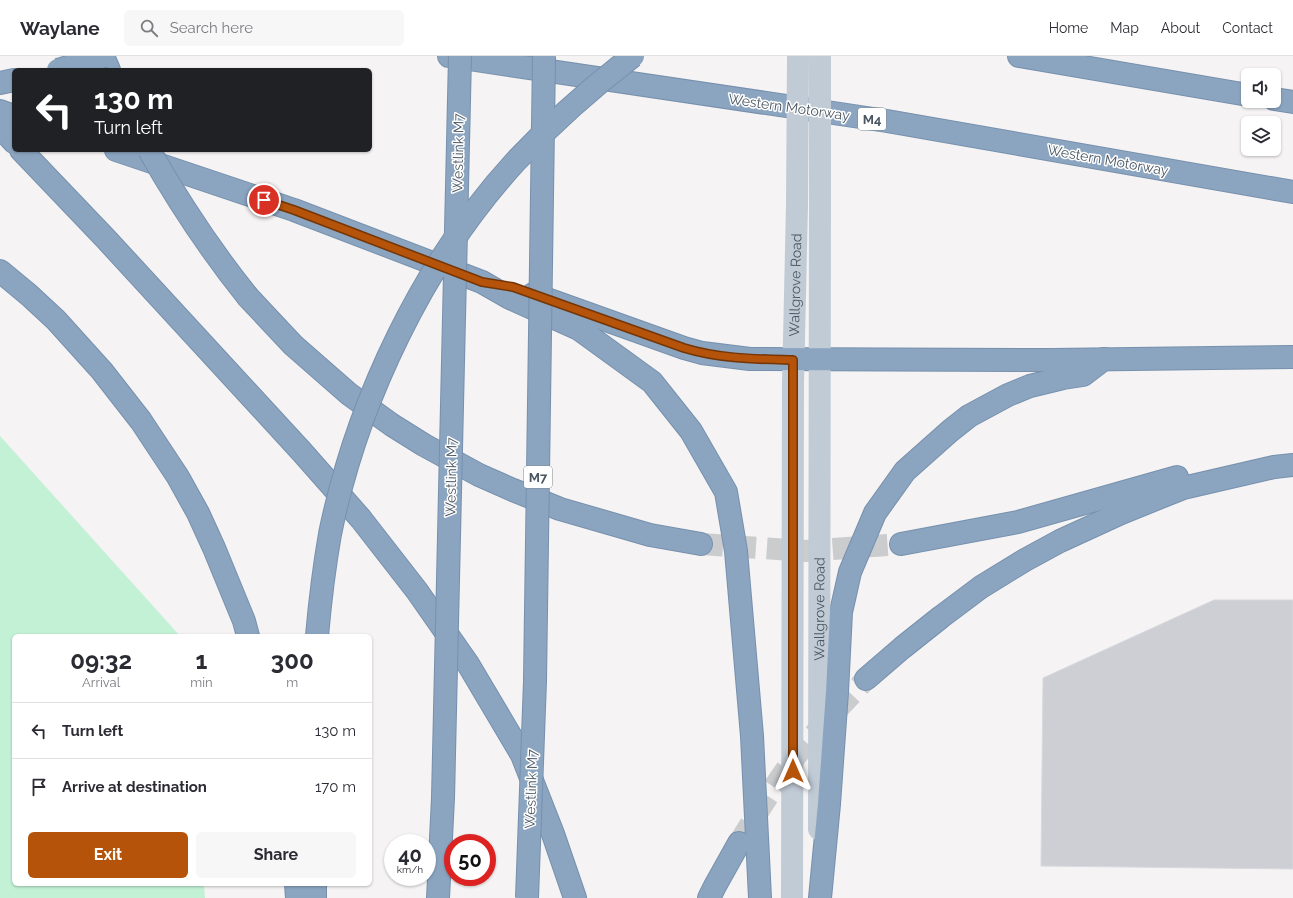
<!DOCTYPE html>
<html lang="en">
<head>
<meta charset="utf-8">
<style>
	body { margin:0; font-family:Raleway,sans-serif; background:#f7f7f7; color:#2b2b33; height:100vh; display:flex; flex-direction:column; font-size:15px; white-space:nowrap }
	* { box-sizing:border-box; margin:0 }
	p { font-size:13px; color:#7c7c81 }
	.icon { flex:none; width:22px; height:22px; fill:none; stroke:currentColor; stroke-width:2; stroke-linecap:round; stroke-linejoin:round }
	.map { position:relative; flex:1; overflow:hidden }
	.details { position:absolute; left:12px; top:578px; width:360px; height:252px; display:flex; flex-direction:column; background:#fff; border-radius:6px; box-shadow:0 1px 3px #0004 }
	.details>* { flex:none }
	.guide { position:absolute; left:12px; top:12px; width:360px; height:84px; border-radius:6px; box-shadow:0 1px 3px #0004; background:#202124; color:#fff; overflow:hidden }
	.tools { position:absolute; left:1241px; top:12px; display:grid; gap:8px }
	.tools a { display:grid; place-items:center; width:40px; height:40px; border-radius:6px; background:#fff; box-shadow:0 1px 3px #0004; font-size:20px }
	.speed { position:absolute; left:384px; top:778px; display:flex; gap:8px; font-size:20px; font-weight:700; text-align:center }
	.speed>* { display:grid; place-content:center; width:52px; height:52px; border-radius:50%; background:#fff; box-shadow:0 1px 3px #0004; line-height:1 }
	.speed small { font-size:10px; font-weight:400 }
	.speed .limit { border:6px solid #d22; background:#fff; color:#111 }
	.pin { position:absolute; display:grid; place-items:center; width:34px; height:34px; color:#fff; margin:-17px; border:2px solid #fff; border-radius:50%; box-shadow:0 1px 4px #0007 }
	.me { position:absolute; width:44px; margin:-22px; rotate:0deg; stroke-linejoin:round; filter:drop-shadow(0 0 3px #0008) }
	.turn { display:flex; align-items:center; gap:14px; height:84px; padding:0 16px; font-size:18px }
	.turn .icon { width:52px; height:52px; stroke-width:2.5 }
	.turn b { display:block; font-size:28px; line-height:34px }
	.eta { display:flex; justify-content:space-evenly; align-items:center; height:68px; text-align:center }
	.eta b { font-size:24px; font-weight:700; line-height:28px }
	.button { display:flex; gap:8px; margin-top:auto; padding:8px 16px }
	.button a { flex:1; height:46px; border-radius:6px; background:#b45309; color:#fff; font-size:16px; font-weight:700; line-height:46px; text-align:center }
	.button a+a { background:#f7f7f7; color:#2b2b33 }
	ul { padding:0; list-style:none }
	li { display:flex; align-items:center; gap:12px; height:56px; padding:0 16px; border-top:1px solid #e1e1e2 }
	li div { flex:1 }
	li b { display:block; font-size:15px }
	li em { font-style:normal }
	header { display:flex; align-items:center; gap:24px; box-sizing:border-box; height:56px; padding:0 20px; background:#fff; border-bottom:1px solid #e1e1e2 }
	header strong { font-size:19px }
	nav { display:flex; gap:22px; margin-inline-start:auto; font-size:14px }
	.search { width:280px; height:36px; background:#f7f7f7; display:flex; align-items:center; gap:10px; box-sizing:border-box; padding:0 14px; border-radius:6px; color:#7c7c81; font-size:15px }
	.map>svg:first-child { display:block }
	.green { fill:#c3f1d5 }
	.building { fill:#cdcfd5; stroke:#d7d9de }
	.lines { fill:none; stroke-linecap:round; stroke-linejoin:round }
	.motorway-tunnel { stroke:#caccce; stroke-width:22; stroke-dasharray:22 11; stroke-linecap:butt }
	.motorway-casing { stroke:#7690ad; stroke-width:24 }
	.secondary { stroke:#c1cbd6; stroke-width:22 }
	.motorway { stroke:#8ba5c1; stroke-width:22 }
	.motorway-bridge-casing { stroke:#7690ad; stroke-width:24; stroke-linecap:butt }
	.secondary-bridge { stroke:#c1cbd6; stroke-width:22 }
	.motorway-bridge { stroke:#8ba5c1; stroke-width:22 }
	.route-casing { stroke:#753606; stroke-width:10 }
	.route { stroke:#b45309; stroke-width:7 }
	.labels { text-anchor:middle; stroke-width:3; stroke-linejoin:round; paint-order:stroke }
	.shield { fill:#fff; stroke:#808990; stroke-width:1 }
	.shield-label { font-size:13px; font-weight:bold; fill:#4a5661 }
	.street-label { font-size:14px; fill:#4a5661; stroke:#fff }
</style>
</head>
<body>
<header>
<strong>Waylane</strong>
<div class="search"><svg class="icon" aria-label="search" viewBox="0 0 24 24"><circle cx="10" cy="10" r="6"/><path d="M15 15l6 6"/></svg>Search here</div>
<nav><a>Home</a><a>Map</a><a>About</a><a>Contact</a></nav>
</header>
<div class="map">
<svg width="1293" height="842" viewBox="0 0 1293 842">
	<rect width="100%" height="100%" fill="#f5f3f3"/>
	<!-- green -->
	<polygon class="green" points="0,380 180,580 14,580 14,828 204,828 205,842 0,842"/>
	<!-- building -->
	<polygon class="building" points="1214,544 1293,544 1293,813 1041,810 1043,622"/>
	<g class="lines">
		<!-- motorway-tunnel -->
		<g class="motorway-tunnel">
			<polyline points="701,488 806,495 901,488"/>
			<path d="M739,787c18,-30 36,-59 57,-87 22,-28 47,-52 70,-77"/>
		</g>
		<!-- motorway casing -->
		<g class="motorway-casing">
			<g id="motorway">
				<polyline points="103,0 109,14"/>
				<polyline points="449,0 887,65 1293,136"/>
				<polyline points="1019,0 1248,39"/>
				<polyline points="0,27 14,24"/>
				<polyline points="1274,43 1293,46"/>
				<polyline points="0,55 14,60"/>
				<polyline points="0,71 14,86"/>
				<polyline points="21,94 106,183 302,396 361,463 417,535 468,608 522,699 553,778 575,842"/>
				<polyline points="116,94 294,154 482,226 510,242 579,273 652,326 691,375 726,436 736,495 752,680 760,842"/>
				<polyline points="0,215 29,239 56,264 102,315 141,365 178,421 198,457 214,492 244,565 248,580"/>
				<polyline points="533,238 684,292 702,297 750,303 1052,304 1293,301"/>
				<polyline points="248,241 293,289 349,338 392,369 424,389 479,419 513,434 560,453 650,479 701,488"/>
				<polyline points="901,488 1018,466 1177,421"/>
				<polyline points="866,623 902,592 941,561 981,531 1025,504 1060,485 1121,457 1183,432 1274,411 1293,409"/>
				<polyline points="296,828 297,842"/>
				<polyline points="315,828 315,842"/>
				<polyline points="438,842 443,742"/>
				<polyline points="709,842 715,830 739,787"/>
				<polyline points="820,842 829,748 837,636 841,556 850,516 875,457 905,415 950,375 969,360 1008,339 1030,330 1063,322 1083,319 1104,303"/>
			</g>
		</g>
		<!-- secondary -->
		<g class="secondary">
			<path id="s1" d="M819,773l1,-624"/>
			<path id="s2" d="M792,842l1,-514 4,-179"/>
		</g>
		<!-- motorway -->
		<use href="#motorway" class="motorway"/>
		<!-- motorway-bridge casing -->
		<g class="motorway-bridge-casing">
			<g id="motorway-bridge">
				<polyline points="58,14 104,0"/>
				<path d="M149,94c29,51 62,101 99,147"/>
				<path d="M317,580c3,-34 7,-68 13,-102 27,-133 94,-273 186,-373 36,-38 75,-73 117,-105"/>
				<polyline points="443,742 460,0"/>
				<polyline points="527,842 535,625 544,0"/>
			</g>
		</g>
		<!-- secondary-bridge -->
		<g class="secondary-bridge">
			<polyline points="820,0 820,149"/>
			<polyline points="797,149 798,0"/>
		</g>
		<!-- motorway-bridge -->
		<use href="#motorway-bridge" class="motorway-bridge"/>
	</g>
	<g class="lines">
		<!-- route casing -->
		<g class="route-casing">
			<path id="route" d="M264,144l30,10 188,72 31,5 171,61c36,11 72,11 109,12v411"/>
		</g>
		<!-- route -->
		<use href="#route" class="route"/>
	</g>
	<g class="labels">
		<!-- shield labels -->
		<g class="shield">
			<rect x="858" y="52" width="28" height="22" rx="3"/>
			<rect x="524" y="410" width="28" height="22" rx="3"/>
		</g>
		<g class="shield-label">
			<text x="872" y="68">M4</text>
			<text x="538" y="426">M7</text>
		</g>
		<!-- street labels -->
		<g class="street-label">
			<text transform="translate(789 51) rotate(8)" y="5">Western Motorway</text>
			<text transform="translate(458 97) rotate(-89)" y="5">Westlink M7</text>
			<text transform="translate(1108 104) rotate(10)" y="5">Western Motorway</text>
			<text dy="5" stroke="none"><textPath href="#s2" startOffset="613">Wallgrove Road</textPath></text>
			<text transform="translate(451 421) rotate(-89)" y="5">Westlink M7</text>
			<text dy="5" stroke="none"><textPath href="#s1" startOffset="220">Wallgrove Road</textPath></text>
			<text transform="translate(531 733) rotate(-88)" y="5">Westlink M7</text>
		</g>
	</g>
</svg>
<div class="tools">
<a><svg class="icon" aria-label="sound" viewBox="0 0 24 24"><path d="M4 9h4l5-4v14l-5-4H4zM17 9q2 3 0 6"/></svg></a>
<a><svg class="icon" aria-label="layers" viewBox="0 0 24 24"><path d="M12 4l9 5-9 5-9-5zM3 14l9 5 9-5"/></svg></a>
</div>
<div class="speed"><div>40<small>km/h</small></div><div class="limit">50</div></div>
<div class="pin" style="left:264px;top:144px;background:#d93025"><svg class="icon" aria-label="arrive" viewBox="0 0 24 24"><path d="M6 21V4h12l-3 4 3 4H6"/></svg></div>
<svg class="me" style="left:793px;top:715px" viewBox="-20 -20 40 40"><path d="M0-17L14 15 0 8-14 15z" fill="#b45309" stroke="#fff" stroke-width="4"/></svg>
<div class="guide">
<div class="turn"><svg class="icon" aria-label="left" viewBox="0 0 24 24"><path d="M17 20v-9H6M10 6l-5 5 5 5"/></svg><div><b>130 m</b>Turn left</div></div>
</div>
<section class="details">
<div class="eta">
<div><b>09:32</b><p>Arrival</p></div>
<div><b>1</b><p>min</p></div>
<div><b>300</b><p>m</p></div>
</div>
<ul>
<li><svg class="icon" aria-label="left" viewBox="0 0 24 24"><path d="M17 20v-9H6M10 6l-5 5 5 5"/></svg><div><b>Turn left</b></div><em>130 m</em></li>
<li><svg class="icon" aria-label="arrive" viewBox="0 0 24 24"><path d="M6 21V4h12l-3 4 3 4H6"/></svg><div><b>Arrive at destination</b></div><em>170 m</em></li>
</ul>
<div class="button"><a>Exit</a><a>Share</a></div>
</section>
</div>
</body>
</html>
